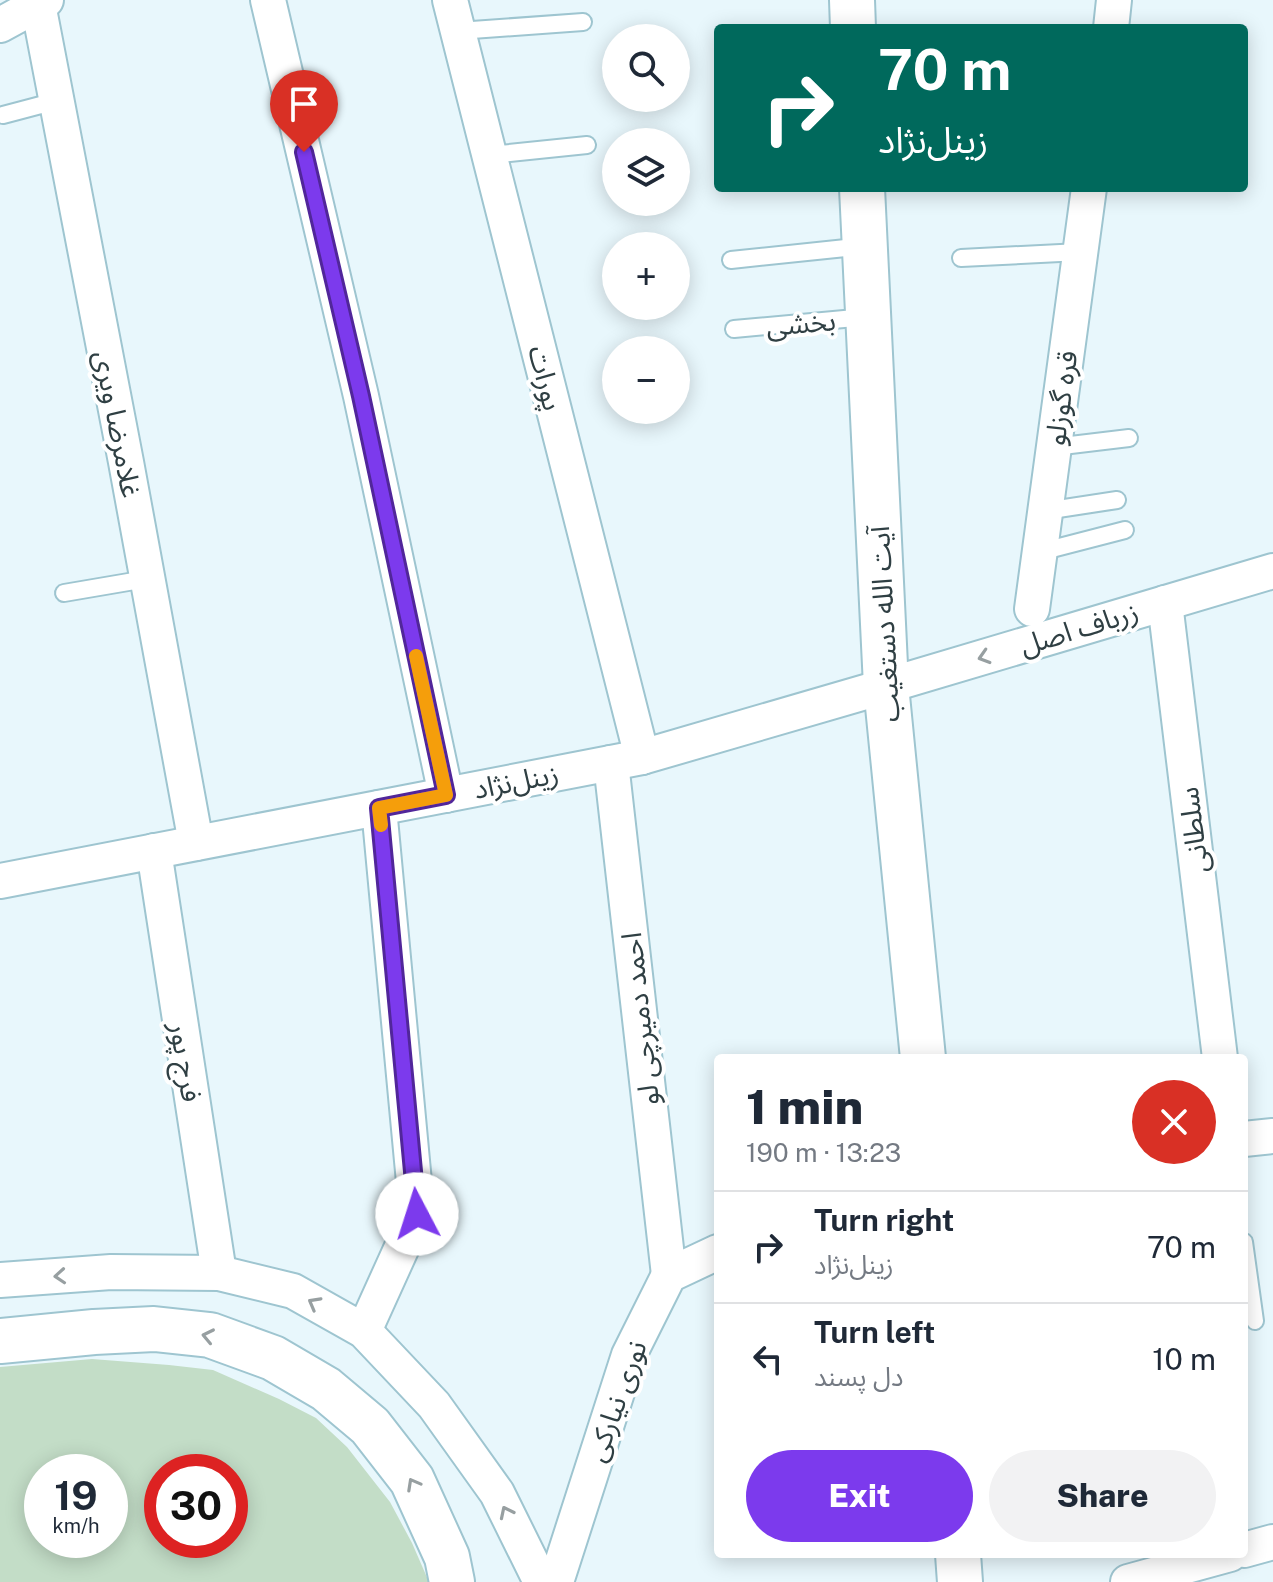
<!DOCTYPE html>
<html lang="en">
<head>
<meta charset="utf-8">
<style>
	body { margin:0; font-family:"Public Sans","Noto Sans Arabic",sans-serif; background:#f2f2f3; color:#1f2937; height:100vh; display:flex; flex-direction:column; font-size:30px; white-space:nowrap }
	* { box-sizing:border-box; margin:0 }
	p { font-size:26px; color:#747a83 }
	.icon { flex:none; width:44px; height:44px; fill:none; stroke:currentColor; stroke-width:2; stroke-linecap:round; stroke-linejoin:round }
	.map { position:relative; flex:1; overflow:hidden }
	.side { position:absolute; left:714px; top:1054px; width:534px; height:504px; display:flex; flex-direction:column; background:#fff; border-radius:8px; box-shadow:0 4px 20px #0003 }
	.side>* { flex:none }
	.banner { position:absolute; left:714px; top:24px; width:534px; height:168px; border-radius:8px; box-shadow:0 4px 20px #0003; background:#00695c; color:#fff; overflow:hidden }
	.buttons { position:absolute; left:602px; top:24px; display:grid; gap:16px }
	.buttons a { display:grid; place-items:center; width:88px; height:88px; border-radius:50%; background:#fff; box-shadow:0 4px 20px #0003; font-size:40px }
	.speed { position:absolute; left:24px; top:1454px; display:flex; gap:16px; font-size:40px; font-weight:700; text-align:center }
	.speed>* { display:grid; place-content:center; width:104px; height:104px; border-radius:50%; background:#fff; box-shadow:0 4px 20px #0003; line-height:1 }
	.speed small { font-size:20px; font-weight:400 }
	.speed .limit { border:12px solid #d22; background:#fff; color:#111 }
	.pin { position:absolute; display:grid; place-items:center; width:68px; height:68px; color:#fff; margin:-82px -34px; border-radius:50% 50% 50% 0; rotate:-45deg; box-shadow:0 0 8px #0007 }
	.pin .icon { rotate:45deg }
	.me { position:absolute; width:88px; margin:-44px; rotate:355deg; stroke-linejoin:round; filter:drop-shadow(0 0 6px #0008) }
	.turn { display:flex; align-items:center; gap:28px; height:168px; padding:0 32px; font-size:36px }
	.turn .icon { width:104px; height:104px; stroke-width:2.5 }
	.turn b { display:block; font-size:56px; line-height:68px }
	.round { display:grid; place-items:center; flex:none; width:84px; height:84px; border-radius:42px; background:#f2f2f3 }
	.overview { display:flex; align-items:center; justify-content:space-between; height:136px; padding:0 32px }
	h1 { font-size:48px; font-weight:800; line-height:60px }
	.cta { display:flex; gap:16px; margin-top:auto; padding:16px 32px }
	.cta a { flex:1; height:92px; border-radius:48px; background:#7c3aed; color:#fff; font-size:32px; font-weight:800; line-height:92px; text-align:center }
	.cta a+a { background:#f2f2f3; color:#1f2937 }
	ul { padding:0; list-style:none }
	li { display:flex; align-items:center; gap:24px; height:112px; padding:0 32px; border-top:2px solid #e0e1e3 }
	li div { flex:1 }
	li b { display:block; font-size:30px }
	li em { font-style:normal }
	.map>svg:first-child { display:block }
	.green { fill:#c3ddc7; fill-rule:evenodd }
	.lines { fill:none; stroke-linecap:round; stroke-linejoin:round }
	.lane-casing { stroke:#9ec5d0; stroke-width:20 }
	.street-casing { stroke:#9ec5d0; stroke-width:38 }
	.secondary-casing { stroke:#9ec5d0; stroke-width:48 }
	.lane { stroke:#fff; stroke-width:16 }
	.street { stroke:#fff; stroke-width:34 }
	.secondary { stroke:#fff; stroke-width:44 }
	.oneway { stroke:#979fa1 }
	.route-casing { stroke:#51269a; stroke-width:20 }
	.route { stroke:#7c3aed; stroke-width:14 }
	.slow { stroke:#f59e0b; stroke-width:14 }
	.labels { text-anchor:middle; stroke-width:8; stroke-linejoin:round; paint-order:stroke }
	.street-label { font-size:28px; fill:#2f3f43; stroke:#fff }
</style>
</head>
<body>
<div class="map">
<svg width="1273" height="1582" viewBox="0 0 1273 1582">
	<rect width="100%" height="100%" fill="#e8f7fc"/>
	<!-- green -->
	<path class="green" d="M92,1359l77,6 44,5 66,29 37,19 31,29 43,55 22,41 17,39h-429v-215zM110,1472v68h-68v-68zM230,1472v68h-68v-68z"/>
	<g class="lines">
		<!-- lane casing -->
		<g class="lane-casing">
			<g id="lane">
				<polyline points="458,31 583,22"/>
				<polyline points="3,115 56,101"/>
				<polyline points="490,155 587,145"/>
				<polyline points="961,258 1080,252"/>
				<polyline points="731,260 865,246"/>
				<polyline points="734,329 866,317"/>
				<polyline points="1054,447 1129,438"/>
				<polyline points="1045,511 1117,500"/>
				<polyline points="1040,552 1125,530"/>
				<polyline points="64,593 146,579"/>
				<polyline points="1244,1242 1255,1321"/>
			</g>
		</g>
		<!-- street casing -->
		<g class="street-casing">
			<g id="street">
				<polyline points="268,0 361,396 446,795"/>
				<polyline points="450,0 642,757"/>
				<polyline points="38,4 126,462 196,843"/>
				<polyline points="0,25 46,0"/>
				<polyline points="1111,28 1114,0"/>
				<polyline points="1165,603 1220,1058"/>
				<polyline points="1032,609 1089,188"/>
				<polyline points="611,763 669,1275"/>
				<polyline points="154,851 219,1273"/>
				<polyline points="0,881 642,757 886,686 1273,571"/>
				<polyline points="1244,1139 1273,1136"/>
				<polyline points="0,1280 111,1272 219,1273 293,1291 364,1331 434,1405 497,1493 541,1582"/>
				<polyline points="364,1331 417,1214 379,808"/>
				<polyline points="1244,1550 1273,1542"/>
				<polyline points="556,1582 629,1355 669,1275 718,1252"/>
				<polyline points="1128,1582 1230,1554"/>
			</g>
		</g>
		<!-- secondary casing -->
		<g class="secondary-casing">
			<g id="secondary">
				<polyline points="852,0 853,28"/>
				<polyline points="862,188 886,686 923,1058"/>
				<polyline points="0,1341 94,1332 154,1329 210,1335 273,1358 326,1389 370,1426 412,1480 447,1557 452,1582"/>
				<polyline points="958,1554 960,1582"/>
			</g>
		</g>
		<!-- lane -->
		<use href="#lane" class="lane"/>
		<!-- street -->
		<use href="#street" class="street"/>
		<!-- secondary -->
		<use href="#secondary" class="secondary"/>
	</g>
	<!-- one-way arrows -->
	<defs><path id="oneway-chevron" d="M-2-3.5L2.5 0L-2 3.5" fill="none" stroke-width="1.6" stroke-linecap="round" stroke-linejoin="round" transform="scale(2)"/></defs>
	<g class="oneway">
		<use href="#oneway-chevron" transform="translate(984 657) rotate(163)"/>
		<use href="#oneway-chevron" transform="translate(60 1276) rotate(176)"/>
		<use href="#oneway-chevron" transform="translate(314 1303) rotate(-151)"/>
		<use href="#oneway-chevron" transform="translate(208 1336) rotate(-168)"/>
		<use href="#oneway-chevron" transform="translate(413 1484) rotate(-119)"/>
		<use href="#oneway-chevron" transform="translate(506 1512) rotate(-116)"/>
	</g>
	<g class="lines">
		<!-- route casing -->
		<g class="route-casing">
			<polyline id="route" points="304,152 361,396 446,795 379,808 417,1214"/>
		</g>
		<!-- route -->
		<use href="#route" class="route"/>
		<!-- slow -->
		<polyline class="slow" points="381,825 379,808 446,795 416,656"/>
	</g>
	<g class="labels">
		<!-- street labels -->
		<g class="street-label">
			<text transform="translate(801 323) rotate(-5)" y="10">بخشی</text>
			<text transform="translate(546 378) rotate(76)" y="10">پورات</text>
			<text transform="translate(1061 398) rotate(-82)" y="10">قره گوزلو</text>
			<text transform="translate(118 424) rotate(79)" y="10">غلامرضا ویری</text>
			<text transform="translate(884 624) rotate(-93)" y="10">آیت الله دستغیب</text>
			<text transform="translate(1079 628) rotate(-17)" y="10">زرباف اصل</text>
			<text transform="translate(516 781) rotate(-11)" y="10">زینل‌نژاد</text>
			<text transform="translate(1193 830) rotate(-97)" y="10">سلطانی</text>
			<text transform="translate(640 1019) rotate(-96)" y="10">احمد دمیرچی لو</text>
			<text transform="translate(186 1062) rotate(81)" y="10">فرج پور</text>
			<text transform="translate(616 1401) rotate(-70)" y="10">نوری نیارکی</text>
		</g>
	</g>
</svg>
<div class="buttons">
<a><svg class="icon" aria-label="search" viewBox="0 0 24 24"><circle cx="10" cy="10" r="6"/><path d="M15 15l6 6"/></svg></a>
<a><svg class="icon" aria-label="layers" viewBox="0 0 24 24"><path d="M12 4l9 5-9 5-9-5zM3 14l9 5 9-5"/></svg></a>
<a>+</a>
<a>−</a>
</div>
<div class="speed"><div>19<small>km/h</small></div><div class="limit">30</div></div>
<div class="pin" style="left:304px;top:152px;background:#d93025"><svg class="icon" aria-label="arrive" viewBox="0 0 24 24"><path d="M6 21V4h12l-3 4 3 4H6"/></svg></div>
<svg class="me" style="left:417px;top:1214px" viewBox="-20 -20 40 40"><circle r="19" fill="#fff"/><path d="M0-13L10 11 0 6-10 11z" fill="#7c3aed"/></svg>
<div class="banner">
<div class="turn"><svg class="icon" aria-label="right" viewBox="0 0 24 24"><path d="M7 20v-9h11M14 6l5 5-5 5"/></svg><div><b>70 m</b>زینل‌نژاد</div></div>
</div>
<section class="side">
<div class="overview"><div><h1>1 min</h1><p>190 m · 13:23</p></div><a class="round" style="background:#d93025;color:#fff"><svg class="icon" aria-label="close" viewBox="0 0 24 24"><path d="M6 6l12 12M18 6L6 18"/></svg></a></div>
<ul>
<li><svg class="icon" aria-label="right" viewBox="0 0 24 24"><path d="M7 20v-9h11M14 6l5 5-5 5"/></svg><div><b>Turn right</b><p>زینل‌نژاد</p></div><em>70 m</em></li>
<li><svg class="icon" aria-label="left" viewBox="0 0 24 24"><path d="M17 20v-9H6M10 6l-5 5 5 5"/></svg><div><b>Turn left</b><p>دل پسند</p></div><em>10 m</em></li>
</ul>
<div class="cta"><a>Exit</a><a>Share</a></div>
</section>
</div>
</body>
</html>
